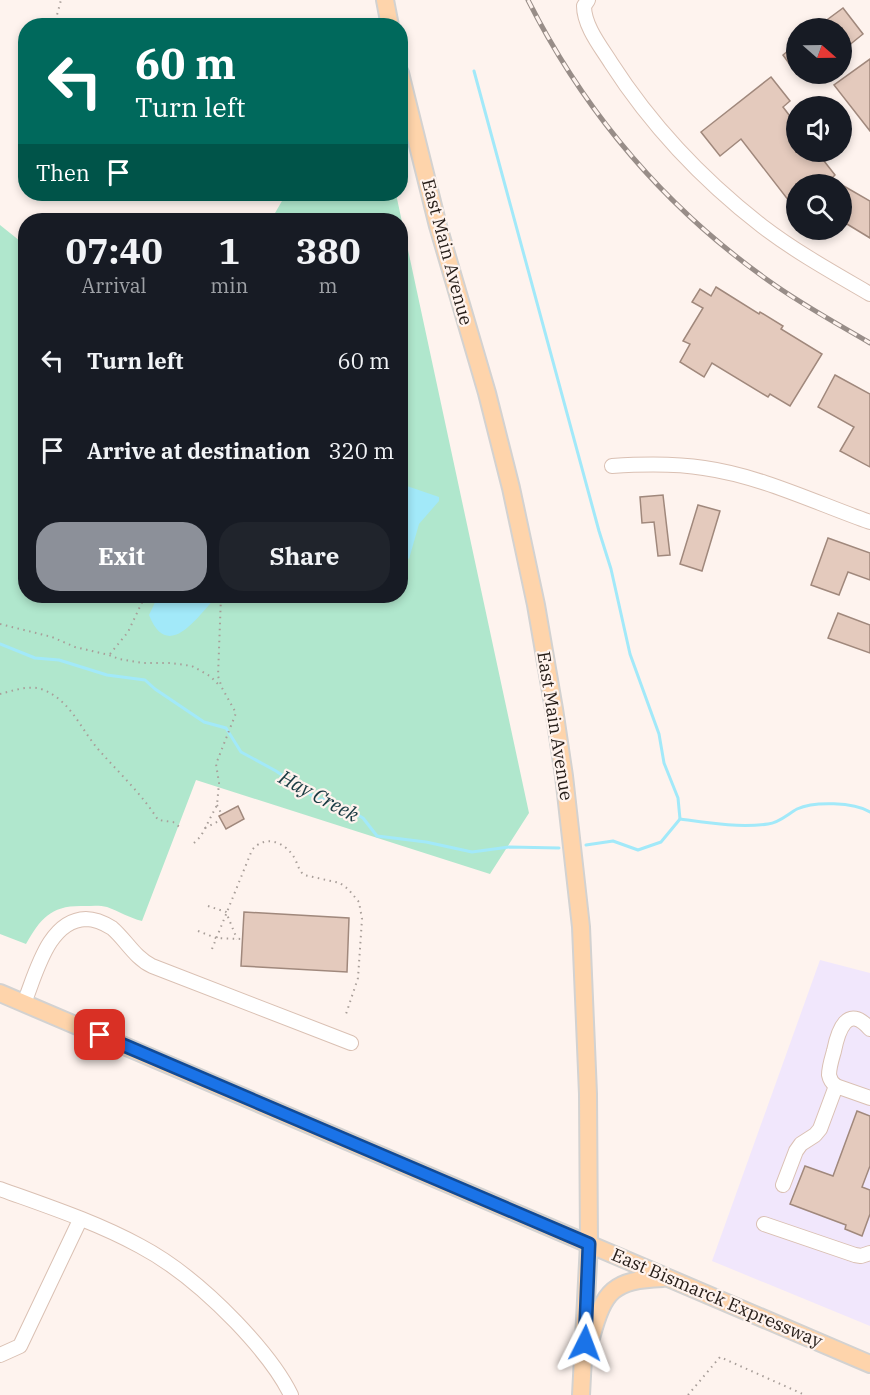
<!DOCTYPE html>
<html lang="en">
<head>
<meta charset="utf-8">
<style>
	body { margin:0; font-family:"IBM Plex Serif",serif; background:#20242c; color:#f1f3f6; height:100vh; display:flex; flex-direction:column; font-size:22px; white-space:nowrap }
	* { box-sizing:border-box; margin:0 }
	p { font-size:20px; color:#9ea1a6 }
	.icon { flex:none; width:33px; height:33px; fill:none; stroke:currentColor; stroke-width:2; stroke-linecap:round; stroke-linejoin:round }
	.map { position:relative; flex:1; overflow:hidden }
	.side { position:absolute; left:18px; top:213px; width:390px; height:390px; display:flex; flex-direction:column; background:#171b24; border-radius:24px; box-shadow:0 3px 9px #0003 }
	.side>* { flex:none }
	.top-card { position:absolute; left:18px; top:18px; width:390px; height:183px; border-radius:24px; box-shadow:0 3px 9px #0003; background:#00695c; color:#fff; overflow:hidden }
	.needle { width:39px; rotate:110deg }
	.buttons { position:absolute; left:786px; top:18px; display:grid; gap:12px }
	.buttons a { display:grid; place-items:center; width:66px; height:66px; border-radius:50%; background:#171b24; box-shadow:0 3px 9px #0003; font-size:30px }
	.pin { position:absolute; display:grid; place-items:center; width:51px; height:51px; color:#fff; margin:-26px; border-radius:12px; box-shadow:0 3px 9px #0006 }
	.me { position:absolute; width:66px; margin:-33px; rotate:3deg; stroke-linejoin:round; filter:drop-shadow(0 0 4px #0008) }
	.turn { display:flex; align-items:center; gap:21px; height:126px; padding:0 18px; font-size:27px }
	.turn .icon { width:78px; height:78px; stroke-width:2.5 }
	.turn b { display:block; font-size:42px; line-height:51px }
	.then { display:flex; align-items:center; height:57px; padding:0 18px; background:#0003; gap:12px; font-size:22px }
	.eta { display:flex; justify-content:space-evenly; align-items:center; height:102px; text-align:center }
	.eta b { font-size:36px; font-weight:800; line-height:42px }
	.button { display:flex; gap:12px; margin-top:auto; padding:12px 18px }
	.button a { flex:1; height:69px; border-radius:24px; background:#8c9099; color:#fff; font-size:24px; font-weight:800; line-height:69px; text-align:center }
	.button a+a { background:#20242c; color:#f1f3f6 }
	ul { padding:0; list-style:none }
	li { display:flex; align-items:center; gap:18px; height:90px; padding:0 18px }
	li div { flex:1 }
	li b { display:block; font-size:22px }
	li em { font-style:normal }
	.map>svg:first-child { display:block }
	.commercial { fill:#f1e7fc }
	.green { fill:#b0e7cd }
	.water { fill:#a2e9f9 }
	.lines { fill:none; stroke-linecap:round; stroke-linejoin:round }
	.stream { stroke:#a2e9f9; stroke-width:3 }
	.building { fill:#e4cabd; stroke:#a0887c; stroke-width:1.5 }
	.minor-casing { stroke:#dac0b3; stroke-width:16 }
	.major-casing { stroke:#d3d2d1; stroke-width:20 }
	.path { stroke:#a89e99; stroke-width:2; stroke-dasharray:1.5 4.5; stroke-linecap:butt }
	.minor { stroke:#fff; stroke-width:14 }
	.major { stroke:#fed4ab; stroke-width:16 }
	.rail-casing { stroke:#988d88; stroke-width:5 }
	.rail { stroke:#fef3ee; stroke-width:3; stroke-dasharray:9; stroke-linecap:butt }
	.route-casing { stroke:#114b97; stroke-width:15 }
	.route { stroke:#1a73e8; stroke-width:10 }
	.labels { text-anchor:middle; stroke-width:4.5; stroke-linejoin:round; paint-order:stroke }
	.street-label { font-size:18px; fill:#251c17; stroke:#fef3ee }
	.water-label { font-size:20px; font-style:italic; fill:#193b43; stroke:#fef3ee }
</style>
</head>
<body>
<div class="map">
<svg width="870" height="1395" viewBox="0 0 870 1395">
	<rect width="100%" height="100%" fill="#fef3ee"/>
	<!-- commercial -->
	<polygon class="commercial" points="820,960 870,973 870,1326 712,1261"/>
	<!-- green -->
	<path class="green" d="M286,194h110l133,619 -39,61 -294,-94 -54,141c-13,-3 -23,-10 -35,-14 -7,-2 -16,-1 -23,-1 -33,-1 -43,12 -58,38l-26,-10v-709l25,20 1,351h374v-376h-129z"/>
	<!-- water -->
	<g class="water">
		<path d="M401,484l38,13v4l-20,23 -10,35c-14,-11 -9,-56 -8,-75z"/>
		<path d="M158,596h59c-19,20 -49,67 -68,19z"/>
	</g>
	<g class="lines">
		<!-- stream -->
		<g class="stream">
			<polyline points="474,71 599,531 611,569 630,654 659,734 664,763 678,798 680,819"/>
			<polyline points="0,644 35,658 59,660 107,675 145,680 155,689 204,722 226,728 241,752 276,771 317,799 332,800 363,818 377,836 426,842 472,852 509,847 559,848"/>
			<path d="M586,845l27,-4 25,9 23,-8 19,-23c29,4 59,9 88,5 11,-1 20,-10 29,-15 17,-8 57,-7 73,3"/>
		</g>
	</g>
	<!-- building -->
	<g class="building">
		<polygon points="843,8 863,34 842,51 842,28 816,28"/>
		<polygon points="796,44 796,73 783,55"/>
		<polygon points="870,59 870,131 834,85"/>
		<polygon points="771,77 790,101 783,107 796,124 796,152 817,152 835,175 831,179 840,184 796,184 796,210 741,139 720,156 701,132"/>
		<polygon points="842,185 870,201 870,238 842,221"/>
		<polygon points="716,287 759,314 760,312 783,326 781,329 822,354 790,406 770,394 768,397 712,363 704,377 680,362 690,344 683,341 703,308 692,302 700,289 711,296"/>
		<polygon points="835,375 870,394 870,467 840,451 854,427 818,407"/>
		<polygon points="663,495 670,555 658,556 654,522 642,523 640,497"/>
		<polygon points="698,505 720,511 702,571 680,564"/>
		<polygon points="828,538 870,553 870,580 848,572 839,595 811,585"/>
		<polygon points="838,613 870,625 870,653 828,638"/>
		<polygon points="238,806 244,819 226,829 219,816"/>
		<polygon points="244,912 349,918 347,972 241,966"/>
		<polygon points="857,1111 870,1116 870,1166 862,1187 870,1190 870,1214 862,1236 845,1229 846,1225 790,1204 805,1166 833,1176"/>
	</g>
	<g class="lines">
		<!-- minor casing -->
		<g class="minor-casing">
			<g id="minor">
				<path d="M588,0l-4,6c0,20 17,41 27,57 40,62 93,118 151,163 34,26 72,47 108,68"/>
				<path d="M612,466c31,-2 61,-3 92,2 57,8 112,35 166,54"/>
				<path d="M24,1003c12,-29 24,-83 62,-84 9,0 18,4 26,9 14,12 23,30 40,38l199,77"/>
				<path d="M836,1086c-4,-3 -6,-6 -7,-11 0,-8 3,-17 5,-24 4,-20 13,-48 36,-22"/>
				<polyline points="783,1185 796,1151 801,1144 815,1135 820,1129 836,1086 870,1098"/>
				<path d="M0,1189c47,17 96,33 140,57 36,19 68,47 96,76 21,22 42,46 55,73"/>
				<polyline points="764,1224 855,1255 861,1256 870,1253"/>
				<polyline points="0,1355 20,1346 80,1220"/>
			</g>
		</g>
		<!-- major casing -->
		<g class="major-casing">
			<g id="major">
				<polyline points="385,0 390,26"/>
				<polyline points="400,73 438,226 487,393 511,488 536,605 554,709 564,776 581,927 588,1094 589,1244 581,1395"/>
				<polyline points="0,993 870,1364"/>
				<path d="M591,1338c13,-48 22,-58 72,-60"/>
			</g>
		</g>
		<!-- path -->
		<g class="path">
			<polyline points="54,26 61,0"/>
			<polyline points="0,624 52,637 75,647 109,655 119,659 143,663 171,663 192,666 210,676 220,686"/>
			<polyline points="110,654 128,632 145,596"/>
			<path d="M0,694c12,-3 28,-9 41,-5 29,10 39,39 57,60 20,23 44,45 60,71l15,2 8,6"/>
			<polyline points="217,805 222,815"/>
			<polyline points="205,828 221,820"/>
			<polyline points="194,843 201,836 217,805 219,783 216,764 236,713 222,688 218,676 221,596"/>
			<polyline points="208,906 226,912 237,939"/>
			<polyline points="198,931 216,938 242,939"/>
			<path d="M212,949l40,-99c13,-16 34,-8 43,9 3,6 4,12 9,16l36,8 8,6 11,13 3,17 -4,59 -12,36"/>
			<polyline points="688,1395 720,1357 805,1395"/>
		</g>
		<!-- minor -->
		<use href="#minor" class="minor"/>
		<!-- major -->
		<use href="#major" class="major"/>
		<!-- rail casing -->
		<g class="rail-casing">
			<path id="rail" d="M528,0c57,113 138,208 241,281 32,23 67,42 101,62"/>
		</g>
		<!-- rail -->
		<use href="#rail" class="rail"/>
	</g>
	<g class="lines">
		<!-- route casing -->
		<g class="route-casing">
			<polyline id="route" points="100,1035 589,1244 585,1343"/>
		</g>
		<!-- route -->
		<use href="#route" class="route"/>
	</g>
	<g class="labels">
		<!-- street labels -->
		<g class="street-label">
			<text transform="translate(447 252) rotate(75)" y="6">East Main Avenue</text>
			<text transform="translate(555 726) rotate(81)" y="6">East Main Avenue</text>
			<text transform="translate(717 1298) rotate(23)" y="6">East Bismarck Expressway</text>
		</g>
		<!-- water labels -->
		<g class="water-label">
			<text transform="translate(319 796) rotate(28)" y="7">Hay Creek</text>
		</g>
	</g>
</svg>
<div class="buttons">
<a><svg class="needle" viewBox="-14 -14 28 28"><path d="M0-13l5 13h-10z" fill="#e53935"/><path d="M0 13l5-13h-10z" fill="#9ea1a6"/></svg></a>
<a><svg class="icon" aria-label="sound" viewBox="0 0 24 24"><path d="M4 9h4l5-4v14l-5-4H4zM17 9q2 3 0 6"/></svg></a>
<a><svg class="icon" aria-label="search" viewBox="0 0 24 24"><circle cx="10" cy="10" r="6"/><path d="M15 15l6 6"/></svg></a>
</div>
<div class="pin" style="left:100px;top:1035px;background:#d93025"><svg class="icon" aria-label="arrive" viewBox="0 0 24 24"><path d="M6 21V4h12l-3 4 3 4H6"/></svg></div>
<svg class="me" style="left:585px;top:1343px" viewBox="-20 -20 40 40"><path d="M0-17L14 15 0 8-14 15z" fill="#1a73e8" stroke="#fff" stroke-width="4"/></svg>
<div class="top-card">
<div class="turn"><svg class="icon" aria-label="left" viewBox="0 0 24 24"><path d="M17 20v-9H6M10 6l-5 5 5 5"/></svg><div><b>60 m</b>Turn left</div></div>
<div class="then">Then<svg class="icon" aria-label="arrive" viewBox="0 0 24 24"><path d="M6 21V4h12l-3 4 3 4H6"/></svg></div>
</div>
<section class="side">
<div class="eta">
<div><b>07:40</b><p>Arrival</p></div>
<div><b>1</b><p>min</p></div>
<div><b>380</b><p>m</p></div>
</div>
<ul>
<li><svg class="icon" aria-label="left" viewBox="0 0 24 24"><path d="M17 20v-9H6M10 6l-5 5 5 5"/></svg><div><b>Turn left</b></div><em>60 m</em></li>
<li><svg class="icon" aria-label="arrive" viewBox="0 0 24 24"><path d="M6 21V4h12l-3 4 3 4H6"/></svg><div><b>Arrive at destination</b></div><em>320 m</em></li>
</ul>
<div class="button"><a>Exit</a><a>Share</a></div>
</section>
</div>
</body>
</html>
